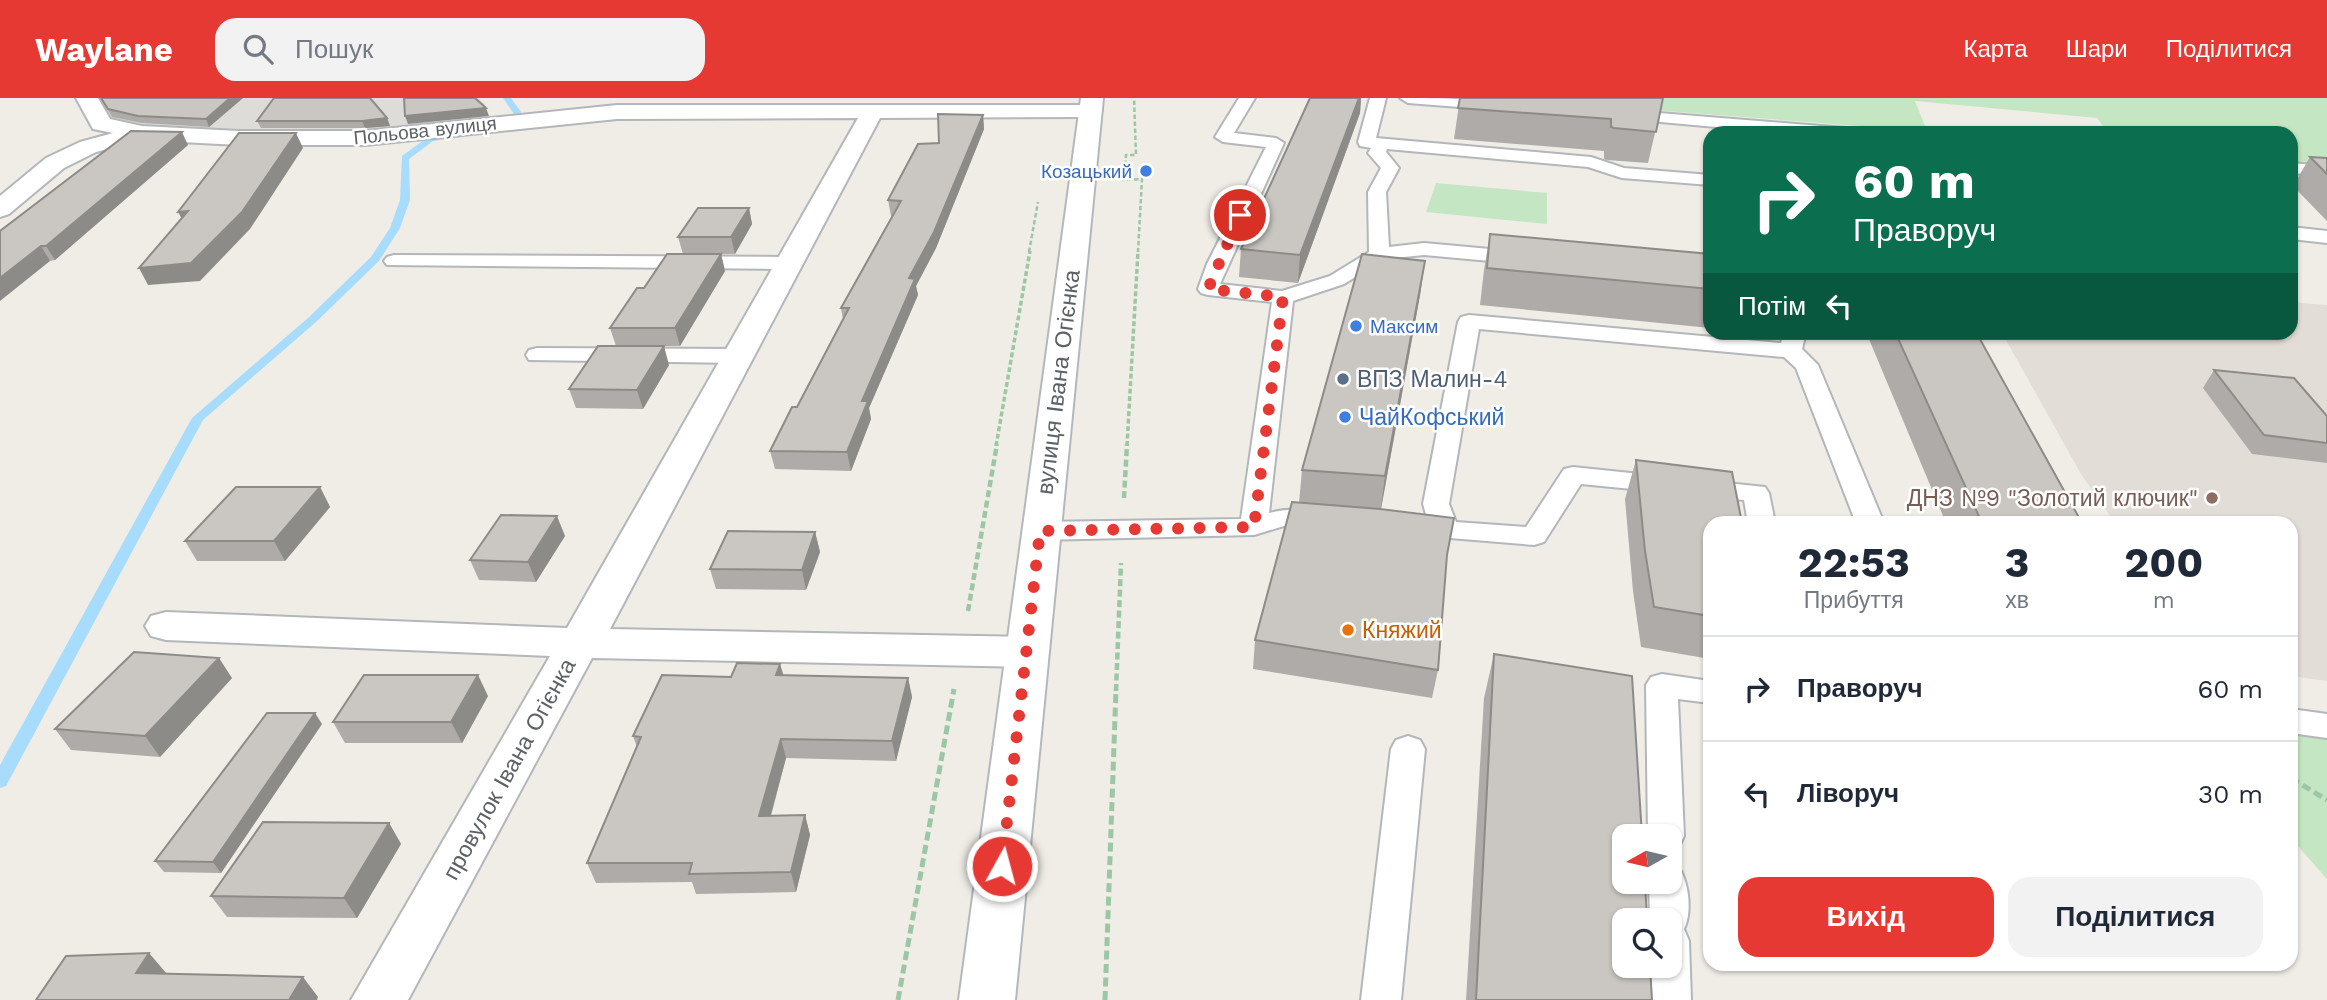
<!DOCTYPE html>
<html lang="uk">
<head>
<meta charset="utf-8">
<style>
	body { margin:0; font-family:"Work Sans",sans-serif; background:#f2f2f3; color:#1f2937; height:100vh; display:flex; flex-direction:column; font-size:26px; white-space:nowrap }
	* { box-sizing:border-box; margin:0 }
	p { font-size:23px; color:#747a83 }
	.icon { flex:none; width:38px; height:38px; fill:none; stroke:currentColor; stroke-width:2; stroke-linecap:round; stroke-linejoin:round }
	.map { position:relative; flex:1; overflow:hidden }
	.side { position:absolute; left:1703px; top:418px; width:595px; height:455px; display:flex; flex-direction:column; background:#fff; border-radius:21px; box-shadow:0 2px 5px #0004 }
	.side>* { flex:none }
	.banner { position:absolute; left:1703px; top:28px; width:595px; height:214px; border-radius:21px; box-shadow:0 2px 5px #0004; background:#0b6e4f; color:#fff; overflow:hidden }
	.needle { width:46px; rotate:262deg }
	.fabs { position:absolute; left:1612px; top:726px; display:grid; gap:14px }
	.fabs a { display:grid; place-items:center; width:70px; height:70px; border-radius:14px; background:#fff; box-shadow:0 2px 5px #0004; font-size:35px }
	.pin { position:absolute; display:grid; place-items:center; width:60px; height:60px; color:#fff; margin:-30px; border:4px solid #fff; border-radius:50%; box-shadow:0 2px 7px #0007 }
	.me { position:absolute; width:77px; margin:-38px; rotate:7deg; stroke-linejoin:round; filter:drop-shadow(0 0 5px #0008) }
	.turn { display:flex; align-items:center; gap:24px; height:147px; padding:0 35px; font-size:32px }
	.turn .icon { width:91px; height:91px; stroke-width:2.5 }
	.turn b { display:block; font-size:49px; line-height:60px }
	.then { display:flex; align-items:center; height:66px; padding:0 35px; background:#0003; gap:14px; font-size:26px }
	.eta { display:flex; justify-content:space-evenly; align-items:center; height:119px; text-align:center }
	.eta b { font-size:42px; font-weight:700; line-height:49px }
	.button { display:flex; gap:14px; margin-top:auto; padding:14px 35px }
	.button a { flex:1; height:80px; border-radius:21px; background:#e73934; color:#fff; font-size:28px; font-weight:700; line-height:80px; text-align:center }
	.button a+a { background:#f2f2f3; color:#1f2937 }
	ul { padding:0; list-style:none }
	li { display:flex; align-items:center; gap:21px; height:105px; padding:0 35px; border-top:2px solid #e0e1e3 }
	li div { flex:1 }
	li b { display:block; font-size:26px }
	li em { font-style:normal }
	header { display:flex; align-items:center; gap:42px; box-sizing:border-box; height:98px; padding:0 35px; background:#e73934; color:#fff }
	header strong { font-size:33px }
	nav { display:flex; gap:38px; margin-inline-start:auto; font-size:24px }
	.search { width:490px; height:63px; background:#f2f2f3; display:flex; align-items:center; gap:18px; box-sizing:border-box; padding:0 24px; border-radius:21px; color:#747a83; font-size:26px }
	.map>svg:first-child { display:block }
	.industrial { fill:#dedcd8 }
	.education { fill:#e2ded7 }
	.green { fill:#c5e6c3 }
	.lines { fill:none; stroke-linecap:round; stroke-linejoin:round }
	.stream { fill:#a7dcfd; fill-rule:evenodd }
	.lane-casing { stroke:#b3b6ba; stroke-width:4 }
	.street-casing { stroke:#b3b6ba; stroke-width:4 }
	.secondary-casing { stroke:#b4b8bd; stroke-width:4 }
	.path-far3 { stroke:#9cc7a6; stroke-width:2.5; stroke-dasharray:4.5 2.5; stroke-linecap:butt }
	.path-far2 { stroke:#9cc7a6; stroke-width:3.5; stroke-dasharray:5 2.5; stroke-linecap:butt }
	.path-far1 { stroke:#9cc7a6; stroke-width:4.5; stroke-dasharray:7 3.5; stroke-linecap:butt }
	.path { stroke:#9cc7a6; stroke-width:5; stroke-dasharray:9 4.5; stroke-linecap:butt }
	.lane { fill:#fff; fill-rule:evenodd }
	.street { fill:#fff; fill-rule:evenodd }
	.secondary { fill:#fff; fill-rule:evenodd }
	.wall { fill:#aeaba8 }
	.shaded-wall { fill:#8d8b88 }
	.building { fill:#cac7c3; stroke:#8d8b88; stroke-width:2 }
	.route { stroke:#e73934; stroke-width:12; stroke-dasharray:0 21.6 }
	.shop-dot { fill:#3f7fe0; stroke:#fff; stroke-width:2.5 }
	.service-dot { fill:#5c6f8a; stroke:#fff; stroke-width:2.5 }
	.education-dot { fill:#8d6e63; stroke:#fff; stroke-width:2.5 }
	.food-dot { fill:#e8710a; stroke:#fff; stroke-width:2.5 }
	.labels { text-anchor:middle; stroke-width:5; stroke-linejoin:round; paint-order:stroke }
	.far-street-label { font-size:19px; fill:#5d6166; stroke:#fff }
	.far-shop-label { font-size:19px; fill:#366cbe; stroke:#fff; text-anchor:end }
	.service-label { font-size:23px; fill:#4e5e75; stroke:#fff; text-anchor:start }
	.street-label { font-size:23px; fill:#5d6166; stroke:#fff }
	.shop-label { font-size:23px; fill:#366cbe; stroke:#fff; text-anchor:start }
	.education-label { font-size:23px; fill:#785e54; stroke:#fff; text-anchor:end }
	.food-label { font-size:23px; fill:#c56008; stroke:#fff; text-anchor:start }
</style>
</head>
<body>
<header>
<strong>Waylane</strong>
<div class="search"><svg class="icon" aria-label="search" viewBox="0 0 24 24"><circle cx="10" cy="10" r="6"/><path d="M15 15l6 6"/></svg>Пошук</div>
<nav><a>Карта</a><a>Шари</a><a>Поділитися</a></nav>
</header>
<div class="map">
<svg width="2327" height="902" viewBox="0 0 2327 902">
	<rect width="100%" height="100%" fill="#efede6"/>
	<!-- industrial -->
	<polygon class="industrial" points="95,0 478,0 485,6 475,27 432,33 247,36 119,27 106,18"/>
	<!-- education -->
	<polygon class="education" points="2291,204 2327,207 2327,583 2291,578 2291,425 2115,425 2081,376 2002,235 2291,234"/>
	<!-- green -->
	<g class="green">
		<polygon points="1494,0 2327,0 2327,67 2291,64 2291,35 2108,35 2097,20 1915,3 1927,33"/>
		<polygon points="1436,85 1547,95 1547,126 1426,114"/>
		<polygon points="2291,618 2327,623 2327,781 2291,740"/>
	</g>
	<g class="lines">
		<!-- stream -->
		<g class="stream">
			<polygon points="503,0 511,0 521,14 520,16 514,16"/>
			<polygon points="459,34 462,35 462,39 433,43 409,61 410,102 400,130 379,163 316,224 203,322 6,688 0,690 0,667 192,320 308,220 371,159 390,130 400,102 402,58 428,39"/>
		</g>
		<!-- lane casing -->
		<g class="lane-casing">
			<g id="lane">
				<path d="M1239,0h16l-21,35 42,5 8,5 -64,141 62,7 48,-15 39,-24 -1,-60 13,-24 -13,-15 3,-5 -11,-2 -2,-4 12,-44h16l-10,40 215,19 33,11 86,7v10l-88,-7 -34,-11 -201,-18 -1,3 13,16 -13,24 3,55 35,-4 99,9 7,2 3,4 -3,4 -7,2 -99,-9 -40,4 -40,25 -51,17 -24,212c20,-6 46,-3 67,2l4,6 -4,6 -10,2 -42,-3 -30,9 -214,5 -10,-3 -4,-6 4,-6 10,-3 201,-3 31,-217 -64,-7 -7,-2 -3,-4 9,-25 59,-117 -43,-5 -8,-5z"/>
				<path d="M1400,0c21,0 93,0 106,7l-8,5 -90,-7z"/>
				<polygon points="1622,12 1846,30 1854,35 1784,35 1616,20 1614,17 1616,14"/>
				<polygon points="2291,65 2327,68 2327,78 2291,75"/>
				<polygon points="2291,129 2327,133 2327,145 2291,141"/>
				<polygon points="394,157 789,159 796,161 799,165 796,169 789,171 387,167 384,163 387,159"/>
				<polygon points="1469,217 1781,245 1784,234 1806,234 1802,251 1818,267 1884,425 1856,425 1796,270 1784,259 1479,231 1449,406 1456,424 1526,429 1564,371 1573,369 1765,389 1769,395 1775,425 1748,425 1744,402 1581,386 1544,444 1534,447 1413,437 1409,431 1413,425 1428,423 1423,406 1458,224 1461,219"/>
				<polygon points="537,250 740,251 748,253 751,258 748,263 740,265 529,262 526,257 529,252"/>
				<polygon points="1662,576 1710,583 1710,605 1678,601 1684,738 1679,748 1670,751 1670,738 1648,738 1646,587 1651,579"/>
				<polygon points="2291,611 2327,616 2327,640 2291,635"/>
				<polygon points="1408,638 1420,642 1425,651 1401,902 1361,902 1391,651 1396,642"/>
				<path d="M1670,769l11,4c8,16 11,42 3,58l5,12 2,59h-40v-34h19v-46h-20l-1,-38h21z"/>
			</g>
		</g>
		<!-- street casing -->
		<g class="street-casing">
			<polygon id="street" points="76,0 98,0 110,21 142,28 239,33 365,33 617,7 1099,7 1102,12 1099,17 1091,19 880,20 610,531 1027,539 1042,544 1048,554 1042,564 1027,569 592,560 408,902 351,902 550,558 166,542 151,538 145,528 151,518 166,514 567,530 858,20 617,21 365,47 239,47 142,42 96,54 64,70 9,116 0,119 0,98 46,60 80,44 113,35 93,31"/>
		</g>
		<!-- secondary casing -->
		<g class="secondary-casing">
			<polygon id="secondary" points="1081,0 1103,0 1015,902 959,902"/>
		</g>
		<!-- path-far3 -->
		<g class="path-far3">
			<polyline points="1125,67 1126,57 1136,57 1134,0"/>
			<polyline points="1123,79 1123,82 1142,81 1138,154"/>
			<polyline points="1029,154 1038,104"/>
		</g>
		<!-- path-far2 -->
		<g class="path-far2">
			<polyline points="996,348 1030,153"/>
			<polyline points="1127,348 1138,153"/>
		</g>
		<!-- path-far1 -->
		<g class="path-far1">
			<polyline points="1124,400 1127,346"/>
			<polyline points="968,513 997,346"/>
			<polyline points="1116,593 1121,465"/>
		</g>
		<!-- path -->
		<g class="path">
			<polyline points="2291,680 2327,702"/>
			<polyline points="898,902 954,591"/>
			<polyline points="1105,902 1116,591"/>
		</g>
		<!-- lane -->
		<use href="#lane" class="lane"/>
		<!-- street -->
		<use href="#street" class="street"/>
		<!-- secondary -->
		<use href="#secondary" class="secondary"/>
	</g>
	<!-- wall -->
	<g class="wall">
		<polygon points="101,0 243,0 209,29 142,25 112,19"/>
		<polygon points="1310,0 1361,0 1360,15 1298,185 1239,179 1241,151"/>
		<polygon points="1460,0 1663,0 1648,65 1607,62 1604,61 1604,53 1454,41"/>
		<polygon points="983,17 984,31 936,150 916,188 918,197 869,310 871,321 851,373 775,371 770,353 797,309 843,221 841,210 892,118 891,118 888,102 939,45"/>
		<polygon points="387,20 390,28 365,30 261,30 257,23"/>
		<polygon points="188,47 55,162 50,163 0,133"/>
		<polygon points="2310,59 2327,60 2327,123 2293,88"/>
		<polygon points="749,110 752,126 735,156 721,156 725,173 680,248 616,248 610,230 644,190 683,156 678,139"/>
		<polygon points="1490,136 1710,156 1710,230 1480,207 1484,172"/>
		<polygon points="1425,163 1420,197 1381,411 1447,459 1438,572 1432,600 1253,571 1255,542 1299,405 1302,372"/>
		<polygon points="1866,234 1976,234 2082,425 1946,425"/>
		<polygon points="669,267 643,311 576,310 569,291"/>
		<polygon points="2214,272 2327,318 2327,365 2252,356 2203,290"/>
		<polygon points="1636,362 1710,425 1710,561 1641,549 1633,493 1625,401"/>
		<polygon points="320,389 330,409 285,463 197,463 185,443"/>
		<polygon points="815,434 820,454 806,492 716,491 710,471"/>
		<polygon points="565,438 536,484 479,482 470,462"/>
		<polygon points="1494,556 1652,902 1466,902 1484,600"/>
		<polygon points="780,566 783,577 908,580 912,599 896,663 786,660 771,718 805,717 810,737 796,794 696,796 692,784 596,785 587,765 637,649 633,638 731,579"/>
		<polygon points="232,580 160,659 71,652 55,631"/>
		<polygon points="488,598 462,645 345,645 333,624"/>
		<polygon points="322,626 221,775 164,774 155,763"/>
		<polygon points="389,725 401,746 357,820 227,819 211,798"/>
	</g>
	<!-- shaded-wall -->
	<g class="shaded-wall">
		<polygon points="230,0 243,0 209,29 206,21"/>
		<polygon points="1359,0 1361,0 1360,15 1298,185 1300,157"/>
		<polygon points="486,10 489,18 408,26 405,18"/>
		<polygon points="983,17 984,31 936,150 916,188 918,197 869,310 871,321 851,373 847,354 862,303 909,180"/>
		<polygon points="387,20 390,28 365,30 362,23"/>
		<polygon points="182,34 188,47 55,162 46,148"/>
		<polygon points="296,35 303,50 250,131 200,183 148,187 139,170"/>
		<polygon points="749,110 752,126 735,156 731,139"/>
		<polygon points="188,113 187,130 178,114"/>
		<polygon points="41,148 50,163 0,203 0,180"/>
		<polygon points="721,156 725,173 680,248 675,230"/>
		<polygon points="1425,163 1420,197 1380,416 1385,378"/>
		<polygon points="664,248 669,267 643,311 637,292"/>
		<polygon points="320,389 330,409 285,463 274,443"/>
		<polygon points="557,418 565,438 536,484 528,464"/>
		<polygon points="815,434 820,454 806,492 802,472"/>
		<polygon points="219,560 232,580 160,659 145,638"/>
		<polygon points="780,566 786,585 776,577"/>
		<polygon points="478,577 488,598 462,645 451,624"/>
		<polygon points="908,580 912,599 896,663 892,643"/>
		<polygon points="315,615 322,626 221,775 213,764"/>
		<polygon points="781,641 786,660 765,738 759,718"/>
		<polygon points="805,717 810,737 796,794 791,774"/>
		<polygon points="389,725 401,746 357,820 344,800"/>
		<polygon points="149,855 167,876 136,875"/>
		<polygon points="303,879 318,899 317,902 289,902"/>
	</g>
	<!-- building -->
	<g class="building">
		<polygon points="101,0 230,0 206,21 138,18 108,11"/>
		<polygon points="274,0 370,0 387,20 362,23 257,23"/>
		<polygon points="404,0 475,0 486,10 405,18"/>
		<polygon points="1310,0 1359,0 1300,157 1241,151"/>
		<polygon points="1460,0 1663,0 1656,34 1614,30 1611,29 1611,21 1458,10"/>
		<polygon points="938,16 983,17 934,134 909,180 915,181 862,303 868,303 847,354 770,353 792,309 797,309 849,210 841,210 901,103 888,102 918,46 939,45"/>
		<polygon points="131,33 182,34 46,148 41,148 0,180 0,133"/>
		<polygon points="239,35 296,35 242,114 191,165 139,170 188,113 178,114"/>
		<polygon points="2310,59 2327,60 2327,76"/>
		<polygon points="698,110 749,110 731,139 678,139"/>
		<polygon points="1490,136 1710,156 1710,191 1487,170"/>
		<polygon points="667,156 721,156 675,230 610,230 637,190 644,190"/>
		<polygon points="1362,156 1425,163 1385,378 1302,372"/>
		<polygon points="1895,234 1976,234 2082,425 1982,425"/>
		<polygon points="598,248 664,248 637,292 569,291"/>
		<polygon points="2214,272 2294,280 2327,318 2327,345 2264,337"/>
		<polygon points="1636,362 1732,374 1742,425 1710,425 1710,518 1654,509 1645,453"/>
		<polygon points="236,389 320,389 274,443 185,443"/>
		<polygon points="1292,404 1380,411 1454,420 1447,457 1438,572 1255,542"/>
		<polygon points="501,417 557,418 528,464 470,462"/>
		<polygon points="728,433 815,434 802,472 710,471"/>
		<polygon points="134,554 219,560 145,638 55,631"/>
		<polygon points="1494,556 1632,578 1642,738 1624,738 1624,784 1645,784 1647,822 1624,822 1624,868 1650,868 1652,902 1476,902"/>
		<polygon points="737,565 780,566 776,577 908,580 892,643 781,641 759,718 805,717 791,774 689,776 692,765 587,765 641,639 633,638 662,577 731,579"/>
		<polygon points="364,577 478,577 451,624 333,624"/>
		<polygon points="267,615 315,615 213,764 155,763"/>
		<polygon points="263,724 389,725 344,800 211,798"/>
		<polygon points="149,855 136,875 303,879 289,902 36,902 66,858"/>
	</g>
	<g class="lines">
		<!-- route -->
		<polyline class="route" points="1002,768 1040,433 1254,429 1283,199 1208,191 1240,117"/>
	</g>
	<!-- markers -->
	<g class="shop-dot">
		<circle cx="1146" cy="73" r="7"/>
		<circle cx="1356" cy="228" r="7"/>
		<circle cx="1345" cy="319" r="7"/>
	</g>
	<circle class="service-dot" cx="1343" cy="281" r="7"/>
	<circle class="education-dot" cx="2212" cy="400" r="7"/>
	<circle class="food-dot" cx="1348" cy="532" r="7"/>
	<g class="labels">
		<!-- far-street labels -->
		<g class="far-street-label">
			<text transform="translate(425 32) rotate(-6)" y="7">Польова вулиця</text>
		</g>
		<!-- far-shop labels -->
		<g class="far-shop-label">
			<text x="1132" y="80">Козацький</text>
			<text x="1370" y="235" text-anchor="start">Максим</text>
		</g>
		<!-- service labels -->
		<g class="service-label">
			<text x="1357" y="289">ВПЗ Малин-4</text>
		</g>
		<!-- street labels -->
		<g class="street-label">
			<text transform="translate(1058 284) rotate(-83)" y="8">вулиця Івана Огієнка</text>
			<text transform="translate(509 671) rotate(-61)" y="8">провулок Івана Огієнка</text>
		</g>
		<!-- shop labels -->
		<g class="shop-label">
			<text x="1359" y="327">ЧайКофський</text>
		</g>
		<!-- education labels -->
		<g class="education-label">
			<text x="2198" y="408">ДНЗ №9 "Золотий ключик"</text>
		</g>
		<!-- food labels -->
		<g class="food-label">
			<text x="1362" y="540">Княжий</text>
		</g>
	</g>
</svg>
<div class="fabs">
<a><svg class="needle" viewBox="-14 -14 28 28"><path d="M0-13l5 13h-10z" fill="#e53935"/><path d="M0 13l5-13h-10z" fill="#747a83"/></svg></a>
<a><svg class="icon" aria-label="search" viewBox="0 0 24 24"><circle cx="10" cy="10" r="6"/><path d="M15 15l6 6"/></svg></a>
</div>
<div class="pin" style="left:1240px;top:117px;background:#d93025"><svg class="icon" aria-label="arrive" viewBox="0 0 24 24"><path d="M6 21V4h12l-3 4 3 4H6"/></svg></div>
<svg class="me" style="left:1002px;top:768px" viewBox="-20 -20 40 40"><circle r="17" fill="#e73934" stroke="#fff" stroke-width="3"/><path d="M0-11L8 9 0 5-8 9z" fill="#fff"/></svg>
<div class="banner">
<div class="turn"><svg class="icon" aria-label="right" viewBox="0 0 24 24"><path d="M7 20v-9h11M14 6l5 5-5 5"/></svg><div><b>60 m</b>Праворуч</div></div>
<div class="then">Потім<svg class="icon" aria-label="left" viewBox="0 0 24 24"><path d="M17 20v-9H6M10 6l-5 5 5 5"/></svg></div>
</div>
<section class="side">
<div class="eta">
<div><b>22:53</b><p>Прибуття</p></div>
<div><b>3</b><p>хв</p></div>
<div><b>200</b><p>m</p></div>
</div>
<ul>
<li><svg class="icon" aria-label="right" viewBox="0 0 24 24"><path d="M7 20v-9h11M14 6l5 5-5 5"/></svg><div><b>Праворуч</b></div><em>60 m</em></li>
<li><svg class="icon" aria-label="left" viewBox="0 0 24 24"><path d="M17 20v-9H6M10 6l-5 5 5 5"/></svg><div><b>Ліворуч</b></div><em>30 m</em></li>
</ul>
<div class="button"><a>Вихід</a><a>Поділитися</a></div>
</section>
</div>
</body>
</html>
